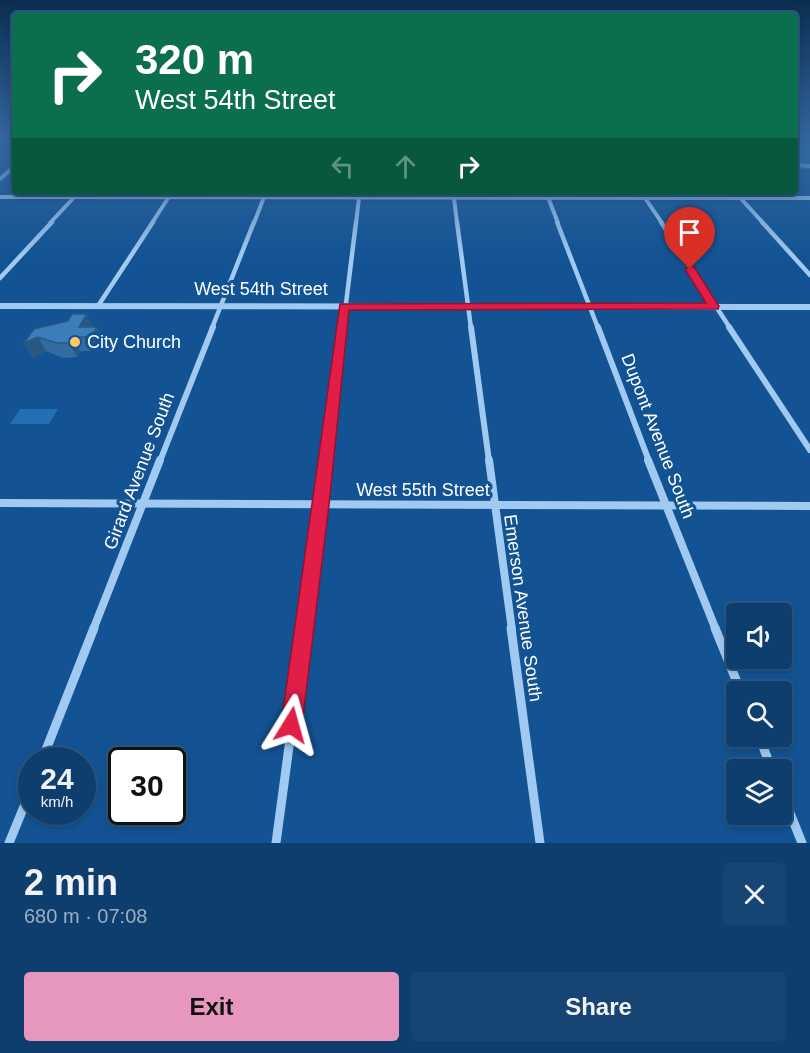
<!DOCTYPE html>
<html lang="en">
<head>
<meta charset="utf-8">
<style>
	body { margin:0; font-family:Arial,sans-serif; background:#174573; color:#f1f3f6; height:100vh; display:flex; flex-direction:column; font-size:22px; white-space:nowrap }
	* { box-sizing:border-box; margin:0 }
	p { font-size:20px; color:#9baec2 }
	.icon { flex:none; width:33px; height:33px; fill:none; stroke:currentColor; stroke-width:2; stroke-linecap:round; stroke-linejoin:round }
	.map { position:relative; height:843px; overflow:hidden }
	.details { display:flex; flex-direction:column; background:#0e3e6e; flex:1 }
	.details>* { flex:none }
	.top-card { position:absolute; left:12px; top:12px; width:786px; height:183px; border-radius:6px; box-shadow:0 3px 9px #0003,0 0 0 2px #2e5781; background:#0b6e4f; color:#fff; overflow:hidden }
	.fabs { position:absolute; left:726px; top:603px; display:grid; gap:12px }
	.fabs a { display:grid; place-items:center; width:66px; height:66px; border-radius:6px; background:#0e3e6e; box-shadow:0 3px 9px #0003,0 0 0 2px #2e5781; font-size:30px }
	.speed { position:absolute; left:18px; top:747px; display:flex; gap:12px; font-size:30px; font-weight:700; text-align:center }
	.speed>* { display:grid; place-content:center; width:78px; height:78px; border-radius:50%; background:#0e3e6e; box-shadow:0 3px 9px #0003,0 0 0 2px #2e5781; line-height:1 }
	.speed small { font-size:15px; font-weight:400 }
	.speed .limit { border:3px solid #111; border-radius:9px; background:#fff; color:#111 }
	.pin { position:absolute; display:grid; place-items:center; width:51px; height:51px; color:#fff; margin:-62px -26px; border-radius:50% 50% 50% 0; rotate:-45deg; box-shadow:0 0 6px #0007 }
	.pin .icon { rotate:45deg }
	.me { position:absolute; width:66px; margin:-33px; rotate:8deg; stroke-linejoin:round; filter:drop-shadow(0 0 4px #0008) }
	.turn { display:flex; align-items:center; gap:21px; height:126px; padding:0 24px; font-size:27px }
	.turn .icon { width:78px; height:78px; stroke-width:2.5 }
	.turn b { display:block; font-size:42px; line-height:51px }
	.lanes { display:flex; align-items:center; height:57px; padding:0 24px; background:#0003; justify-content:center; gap:30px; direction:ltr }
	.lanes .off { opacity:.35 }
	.round { display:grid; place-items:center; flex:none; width:63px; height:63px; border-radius:6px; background:#174573 }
	.summary { display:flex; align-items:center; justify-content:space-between; height:102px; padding:0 24px }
	h1 { font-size:36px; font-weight:700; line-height:45px }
	.action { display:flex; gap:12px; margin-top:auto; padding:12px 24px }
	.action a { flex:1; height:69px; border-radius:6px; background:#e797bd; color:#111; font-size:24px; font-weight:700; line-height:69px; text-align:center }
	.action a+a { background:#174573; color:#f1f3f6 }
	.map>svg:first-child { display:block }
	.green { fill:#246eb2 }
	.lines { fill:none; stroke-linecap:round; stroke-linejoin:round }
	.minor-far4 { stroke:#a0caf2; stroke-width:4 }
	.minor-far3 { stroke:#a0caf2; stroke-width:4.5 }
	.minor-far2 { stroke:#a0caf2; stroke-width:6 }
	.minor-far1 { stroke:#a0caf2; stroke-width:8 }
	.minor { stroke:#a0caf2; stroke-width:9 }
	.tertiary { fill:#a0caf2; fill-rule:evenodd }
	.wall { fill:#336ca1 }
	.shaded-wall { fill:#295883 }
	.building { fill:#3b7dbb; stroke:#295883; stroke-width:1.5 }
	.route { fill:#e11d48; stroke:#92132f; stroke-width:1.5 }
	.poi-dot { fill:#ffc861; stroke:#135393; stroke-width:2 }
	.labels { text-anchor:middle; stroke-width:6; stroke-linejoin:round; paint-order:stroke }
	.street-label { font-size:18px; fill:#fff; stroke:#135393 }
	.poi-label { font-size:18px; fill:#fff; stroke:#135393; text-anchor:start }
</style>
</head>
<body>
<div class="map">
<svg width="810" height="843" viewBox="0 0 810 843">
	<rect width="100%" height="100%" fill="#135393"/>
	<!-- green -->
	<g class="green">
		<rect x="795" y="140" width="15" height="29"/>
		<polygon points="20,409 58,409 49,424 10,424"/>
	</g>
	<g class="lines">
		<!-- minor-far4 -->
		<g class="minor-far4">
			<polyline points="0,179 15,166"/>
			<polyline points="546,192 558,223"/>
			<polyline points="735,192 763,223"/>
			<polyline points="0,197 810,198"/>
			<polyline points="454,198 457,223"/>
			<polyline points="645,198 662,223"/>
			<polyline points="50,223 79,192"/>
			<polyline points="152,223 172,192"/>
			<polyline points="254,223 266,192"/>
			<polyline points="356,223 359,198"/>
		</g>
		<!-- minor-far3 -->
		<g class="minor-far3">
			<polyline points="457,222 471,328"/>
			<polyline points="557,222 598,328"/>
			<polyline points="661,222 730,328"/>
			<polyline points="762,222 810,275"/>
			<polyline points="0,278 52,222"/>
			<polyline points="98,306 153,222"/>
			<polyline points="212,328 254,222"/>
			<polyline points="343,328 356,222"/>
		</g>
		<!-- minor-far2 -->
		<g class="minor-far2">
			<polyline points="471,327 489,461"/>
			<polyline points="598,327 649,461"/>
			<polyline points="729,327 810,450"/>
			<polyline points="160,461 213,327"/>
			<polyline points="326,461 343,327"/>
		</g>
		<!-- minor-far1 -->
		<g class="minor-far1">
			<polyline points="489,460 512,630"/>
			<polyline points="648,460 716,630"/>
			<polyline points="0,503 810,506"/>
			<polyline points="93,630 160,460"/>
			<polyline points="304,630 327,460"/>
		</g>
		<!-- minor -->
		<g class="minor">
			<polyline points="511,628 540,843"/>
			<polyline points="715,628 741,692"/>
			<polyline points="759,736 772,770"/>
			<polyline points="42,760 94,628"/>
			<polyline points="782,793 802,843"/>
			<polyline points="9,843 32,787"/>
			<polyline points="276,843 305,628"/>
		</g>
		<!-- tertiary -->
		<g class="tertiary">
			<polygon points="795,163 810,164 810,168 795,167"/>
			<polygon points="0,303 810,304 810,310 0,309"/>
		</g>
	</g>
	<!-- wall -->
	<polygon class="wall" points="68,321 93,327 97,327 104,341 98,351 80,351 77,357 63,358 46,351 32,358 24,343"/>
	<!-- shaded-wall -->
	<g class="shaded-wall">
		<polygon points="87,314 94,328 79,327"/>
		<polygon points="97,327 104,341 98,351 91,337"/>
		<polygon points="38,337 46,351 32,358 24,343"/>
		<polygon points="73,337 80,351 77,357 69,343"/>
	</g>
	<!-- building -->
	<polygon class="building" points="72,314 87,314 79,327 97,327 91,337 73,337 69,343 56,343 38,337 24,343 34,329 68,321"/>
	<!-- sky -->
	<linearGradient id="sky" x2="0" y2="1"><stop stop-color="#0a2e51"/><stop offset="0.54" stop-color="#33669e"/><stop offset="1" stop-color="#33669e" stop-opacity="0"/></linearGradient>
	<rect width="810" height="258" fill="url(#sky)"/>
	<!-- route -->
	<polygon class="route" points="690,266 694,267 719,306 718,309 349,310 329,505 302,725 299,733 291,736 284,733 281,725 340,304 706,303 685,269"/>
	<!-- markers -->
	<circle class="poi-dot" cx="75" cy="342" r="6"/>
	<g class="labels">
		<!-- street labels -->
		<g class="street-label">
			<text x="261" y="295">West 54th Street</text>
			<text transform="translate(658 436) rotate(69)" y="6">Dupont Avenue South</text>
			<text transform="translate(139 471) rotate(-69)" y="6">Girard Avenue South</text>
			<text x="423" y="496">West 55th Street</text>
			<text transform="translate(523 608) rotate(82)" y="6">Emerson Avenue South</text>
		</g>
		<!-- poi labels -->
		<g class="poi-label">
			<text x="87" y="348">City Church</text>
		</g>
	</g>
</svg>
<div class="fabs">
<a><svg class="icon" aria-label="sound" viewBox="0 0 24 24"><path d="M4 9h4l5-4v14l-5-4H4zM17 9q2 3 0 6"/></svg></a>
<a><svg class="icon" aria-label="search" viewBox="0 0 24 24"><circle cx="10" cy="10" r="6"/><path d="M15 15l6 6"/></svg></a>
<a><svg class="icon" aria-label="layers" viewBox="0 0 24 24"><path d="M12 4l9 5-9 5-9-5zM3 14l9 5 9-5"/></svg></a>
</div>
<div class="speed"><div>24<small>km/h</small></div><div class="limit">30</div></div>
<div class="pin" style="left:690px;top:269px;background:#d93025"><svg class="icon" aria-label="arrive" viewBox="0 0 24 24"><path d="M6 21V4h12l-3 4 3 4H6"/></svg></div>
<svg class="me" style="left:291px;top:725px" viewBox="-20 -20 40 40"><path d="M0-17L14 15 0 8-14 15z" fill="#e11d48" stroke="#fff" stroke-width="4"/></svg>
<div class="top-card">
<div class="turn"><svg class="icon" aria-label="right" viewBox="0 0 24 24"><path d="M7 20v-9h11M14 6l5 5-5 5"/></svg><div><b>320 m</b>West 54th Street</div></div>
<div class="lanes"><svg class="icon off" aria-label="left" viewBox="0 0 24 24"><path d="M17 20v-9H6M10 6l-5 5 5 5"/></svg><svg class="icon off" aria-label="ahead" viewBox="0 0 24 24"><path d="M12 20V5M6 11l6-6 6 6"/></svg><svg class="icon" aria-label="right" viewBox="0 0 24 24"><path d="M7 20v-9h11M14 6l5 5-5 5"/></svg></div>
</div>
</div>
<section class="details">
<div class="summary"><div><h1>2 min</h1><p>680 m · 07:08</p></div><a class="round"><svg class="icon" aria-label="close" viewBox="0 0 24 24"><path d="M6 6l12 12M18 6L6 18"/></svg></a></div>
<div class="action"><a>Exit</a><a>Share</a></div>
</section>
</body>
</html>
